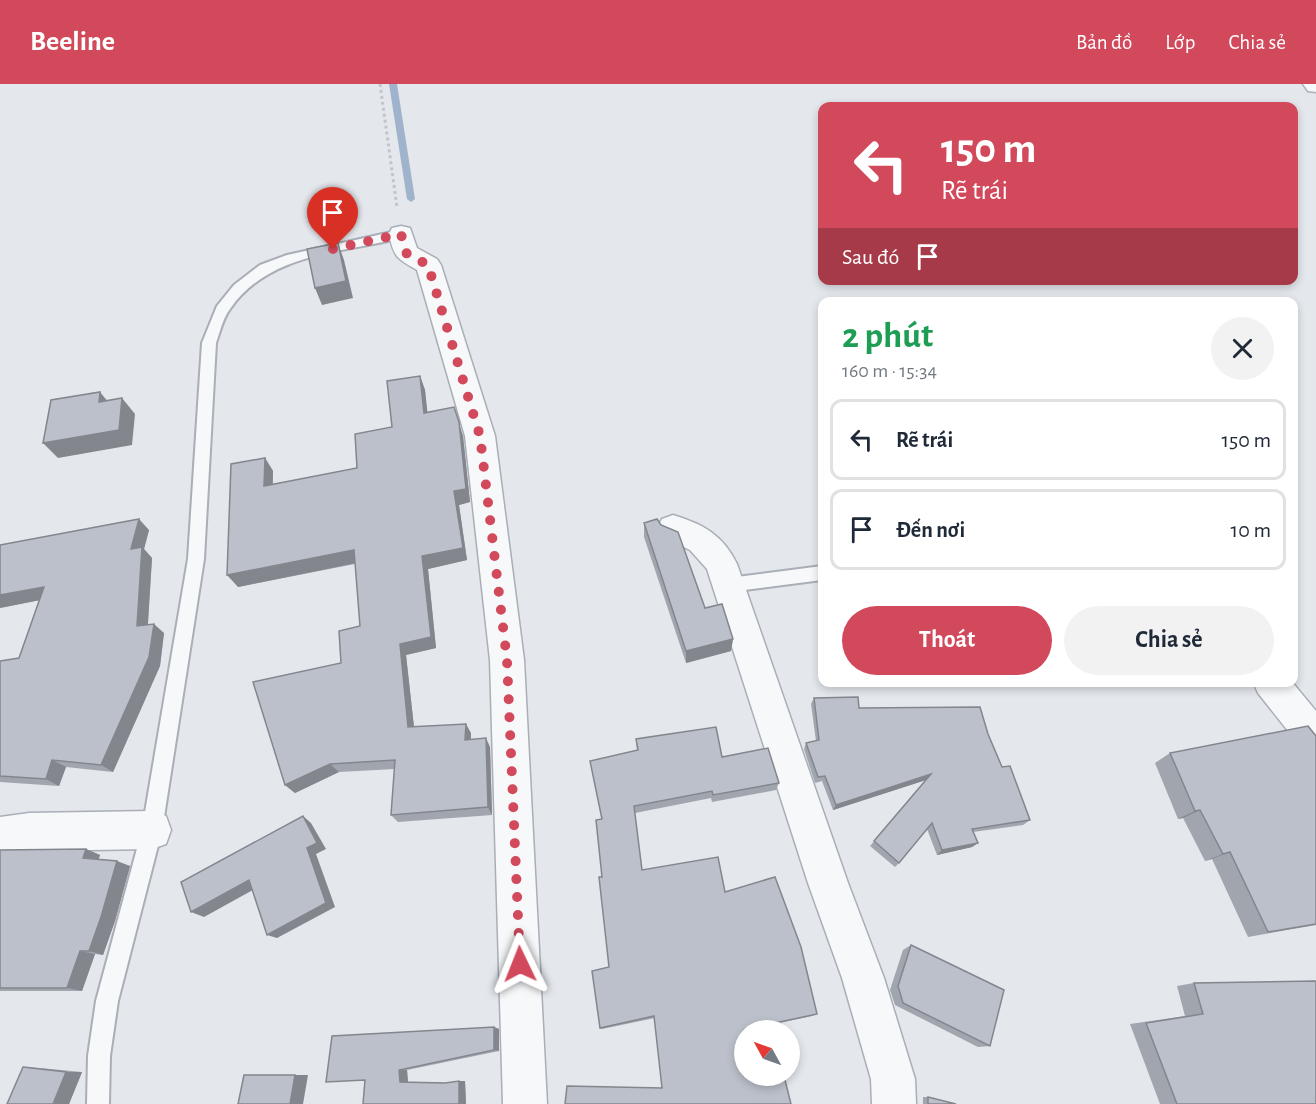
<!DOCTYPE html>
<html lang="vi">
<head>
<meta charset="utf-8">
<style>
	body { margin:0; font-family:"Alegreya Sans",sans-serif; background:#f2f2f3; color:#1f2937; height:100vh; display:flex; flex-direction:column; font-size:22px; white-space:nowrap }
	* { box-sizing:border-box; margin:0 }
	p { font-size:20px; color:#747a83 }
	.icon { flex:none; width:33px; height:33px; fill:none; stroke:currentColor; stroke-width:2; stroke-linecap:round; stroke-linejoin:round }
	.map { position:relative; flex:1; overflow:hidden }
	.details { position:absolute; left:818px; top:213px; width:480px; height:390px; display:flex; flex-direction:column; background:#fff; border-radius:12px; box-shadow:0 3px 9px #0003 }
	.details>* { flex:none }
	.top-card { position:absolute; left:818px; top:18px; width:480px; height:183px; border-radius:12px; box-shadow:0 3px 9px #0003; background:#d1495b; color:#fff; overflow:hidden }
	.needle { width:39px; rotate:310deg }
	.fabs { position:absolute; left:734px; top:936px; display:grid; gap:12px }
	.fabs a { display:grid; place-items:center; width:66px; height:66px; border-radius:50%; background:#fff; box-shadow:0 3px 9px #0003; font-size:30px }
	.pin { position:absolute; display:grid; place-items:center; width:51px; height:51px; color:#fff; margin:-62px -26px; border-radius:50% 50% 50% 0; rotate:-45deg; box-shadow:0 0 6px #0007 }
	.pin .icon { rotate:45deg }
	.me { position:absolute; width:66px; margin:-33px; rotate:358deg; stroke-linejoin:round; filter:drop-shadow(0 0 4px #0008) }
	.turn { display:flex; align-items:center; gap:21px; height:126px; padding:0 24px; font-size:27px }
	.turn .icon { width:78px; height:78px; stroke-width:2.5 }
	.turn b { display:block; font-size:42px; line-height:51px }
	.then { display:flex; align-items:center; height:57px; padding:0 24px; background:#0003; gap:12px; font-size:22px }
	.round { display:grid; place-items:center; flex:none; width:63px; height:63px; border-radius:32px; background:#f2f2f3 }
	.headline { display:flex; align-items:center; justify-content:space-between; height:102px; padding:0 24px }
	h1 { font-size:36px; font-weight:700; line-height:45px; color:#1e9e55 }
	.button { display:flex; gap:12px; margin-top:auto; padding:12px 24px }
	.button a { flex:1; height:69px; border-radius:36px; background:#d1495b; color:#fff; font-size:24px; font-weight:700; line-height:69px; text-align:center }
	.button a+a { background:#f2f2f3; color:#1f2937 }
	ul { padding:0; list-style:none }
	li { display:flex; align-items:center; gap:18px; height:81px; margin:0 12px 9px; padding:0 12px; border:3px solid #e0e1e3; border-radius:12px }
	li div { flex:1 }
	li b { display:block; font-size:22px }
	li em { font-style:normal }
	header { display:flex; align-items:center; gap:36px; box-sizing:border-box; height:84px; padding:0 30px; background:#d1495b; color:#fff }
	header strong { font-size:28px }
	nav { display:flex; gap:33px; margin-inline-start:auto; font-size:21px }
	.map>svg:first-child { display:block }
	.lines { fill:none; stroke-linecap:round; stroke-linejoin:round }
	.stream { fill:#9fb4cc; fill-rule:evenodd }
	.service-casing { stroke:#a9aeb7; stroke-width:4 }
	.minor-casing { stroke:#a9aeb7; stroke-width:3 }
	.path { stroke:#c2c5cb; stroke-width:3; stroke-dasharray:3 3; stroke-linecap:butt }
	.service { fill:#f7f8fa; fill-rule:evenodd }
	.minor { fill:#f7f8fa; fill-rule:evenodd }
	.wall { fill:#a1a5ae }
	.shaded-wall { fill:#83868d }
	.building { fill:#bbc0ca; stroke:#83868d; stroke-width:1.5 }
	.route { stroke:#d1495b; stroke-width:10; stroke-dasharray:0 18 }
</style>
</head>
<body>
<header>
<strong>Beeline</strong>
<nav><a>Bản đồ</a><a>Lớp</a><a>Chia sẻ</a></nav>
</header>
<div class="map">
<svg width="1316" height="1020" viewBox="0 0 1316 1020">
	<rect width="100%" height="100%" fill="#e4e7ec"/>
	<g class="lines">
		<!-- stream -->
		<polygon class="stream" points="389,0 397,0 415,115 411,118 407,115"/>
		<!-- service casing -->
		<g class="service-casing">
			<g id="service">
				<path d="M401,146l6,4 -2,3c-61,16 -136,15 -175,72 -7,9 -10,23 -14,34l-12,216 -42,271 -44,171 -8,55 -1,48h-22l1,-48 8,-55 46,-171 46,-271 14,-216 15,-37 17,-21 26,-20 27,-10z"/>
				<polygon points="822,482 822,496 729,508 723,506 721,501 723,496 729,494"/>
			</g>
		</g>
		<!-- minor casing -->
		<g class="minor-casing">
			<g id="minor">
				<polygon points="1303,0 1316,0 1316,8 1308,7"/>
				<path d="M401,142l9,2 7,20 20,11 4,6 54,171 29,224 23,444h-44l-13,-444 -25,-224 -48,-166c-21,-12 -23,-13 -28,-36l3,-6z"/>
				<path d="M673,431c30,9 50,20 64,49l111,319 36,95 31,101 1,25h-44l-1,-25 -29,-101 -34,-95 -101,-314 -17,-19 -28,-13 -5,-9 5,-9z"/>
				<polygon points="1253,598 1292,598 1316,627 1316,671 1303,666 1258,609"/>
				<polygon points="152,727 166,732 171,746 166,760 152,765 29,767 0,771 0,733 29,729"/>
			</g>
		</g>
		<!-- path -->
		<polyline class="path" points="380,0 397,123"/>
		<!-- service -->
		<use href="#service" class="service"/>
		<!-- minor -->
		<use href="#minor" class="minor"/>
	</g>
	<!-- wall -->
	<g class="wall">
		<polygon points="420,292 425,306 427,328 463,352 470,418 459,421 467,476 428,485 436,564 406,571 414,643 471,649 471,655 490,663 492,731 398,738 391,731 395,685 339,688 295,709 285,701 341,579 360,542 355,480 238,503 265,374 273,387 273,400 357,384 392,343"/>
		<polygon points="644,439 705,524 733,555 731,567 686,579 644,453"/>
		<polygon points="149,446 144,465 152,474 148,541 164,549 160,582 113,688 66,683 59,702 0,698 0,577 19,574 39,516 0,524"/>
		<polygon points="814,614 859,624 988,650 1002,683 1030,736 1023,741 973,748 978,759 972,763 937,771 927,745 899,779 895,783 870,762 926,696 833,726 822,697 815,699 804,665 806,659 816,657 811,620"/>
		<polygon points="1316,652 1316,841 1248,853 1212,775 1205,777 1183,734 1178,735 1155,679 1170,669"/>
		<polygon points="636,655 722,673 779,699 776,706 712,718 711,714 635,729 642,786 725,808 817,930 812,932 770,941 662,1004 655,934 602,945 600,944 609,883 602,793 602,735 637,667"/>
		<polygon points="86,765 100,771 98,776 130,782 115,837 103,871 95,870 82,907 0,907 0,766"/>
		<polygon points="911,861 990,962 978,963 895,921 890,906 903,866"/>
		<polygon points="1194,899 1316,1020 1160,1020 1130,940 1185,932 1177,902"/>
		<polygon points="494,943 499,945 499,967 407,986 408,998 447,999 465,997 466,1020 363,1020 365,996 326,998"/>
		<polygon points="23,983 40,984 82,988 69,1020"/>
		<polygon points="923,1013 928,1013 956,1020 923,1020"/>
	</g>
	<!-- shaded-wall -->
	<g class="shaded-wall">
		<polygon points="338,159 344,176 353,214 322,221 315,204"/>
		<polygon points="420,292 425,306 429,343 424,329"/>
		<polygon points="100,308 113,324 99,318"/>
		<polygon points="122,314 135,330 132,361 58,374 43,359"/>
		<polygon points="454,323 463,352 470,418 459,421 467,476 428,485 436,564 406,571 415,652 408,643 400,560 422,472 454,407"/>
		<polygon points="265,374 273,387 272,415 264,402"/>
		<polygon points="139,435 149,446 144,465 152,474 147,552 137,542 131,465"/>
		<polygon points="354,466 361,478 238,503 227,491"/>
		<polygon points="44,503 56,513 0,524 0,511"/>
		<polygon points="154,540 164,549 160,582 113,688 101,681"/>
		<polygon points="733,555 731,567 686,579 686,567"/>
		<polygon points="466,640 471,649 470,665 465,656"/>
		<polygon points="486,654 490,663 492,731 488,723"/>
		<polygon points="52,676 66,683 59,702 46,695"/>
		<polygon points="330,680 339,688 295,709 285,701"/>
		<polygon points="931,690 926,696 833,726 836,721"/>
		<polygon points="1200,726 1183,734 1178,735 1195,727"/>
		<polygon points="303,732 311,739 326,765 316,770 335,823 277,854 267,851 307,764"/>
		<polygon points="978,759 972,763 937,771 942,766"/>
		<polygon points="86,765 100,771 97,780 83,774"/>
		<polygon points="1230,768 1212,775 1205,777 1223,770"/>
		<polygon points="117,777 130,782 115,837 103,871 89,867"/>
		<polygon points="249,796 260,802 204,833 191,828"/>
		<polygon points="80,867 95,870 82,907 67,904"/>
		<polygon points="494,943 499,945 499,967 494,966"/>
		<polygon points="399,986 407,986 408,998 400,998"/>
		<polygon points="66,988 82,988 69,1020 53,1020"/>
		<polygon points="295,991 308,991 303,1020 290,1020"/>
		<polygon points="459,997 465,997 466,1020 459,1020"/>
	</g>
	<!-- building -->
	<g class="building">
		<polygon points="338,159 346,197 315,204 307,165"/>
		<polygon points="420,292 424,329 454,323 459,338 466,405 454,407 463,464 422,472 431,553 400,560 408,643 466,640 465,656 486,654 488,723 391,731 395,676 330,680 285,701 253,598 341,579 339,547 360,542 354,466 227,491 231,380 265,374 264,402 357,384 355,350 392,343 387,297"/>
		<polygon points="100,308 99,318 122,314 119,346 43,359 51,316"/>
		<polygon points="139,435 131,465 142,463 137,542 154,540 149,573 101,681 52,676 46,695 0,692 0,577 19,574 44,503 0,511 0,461"/>
		<polygon points="657,435 661,441 678,448 705,524 722,520 733,555 686,567 644,439"/>
		<polygon points="858,613 859,624 980,623 988,650 1002,683 1010,682 1030,736 972,745 978,759 942,766 932,739 899,779 874,757 931,690 836,721 825,692 818,693 806,659 819,656 814,614"/>
		<polygon points="1308,642 1316,652 1316,840 1268,848 1230,768 1223,770 1200,726 1195,727 1170,669"/>
		<polygon points="716,643 722,673 768,664 779,699 713,711 712,707 634,722 642,786 718,773 725,808 775,793 801,863 817,930 770,940 771,946 744,946 744,992 784,992 791,1020 565,1020 567,1002 662,1004 654,932 600,944 592,887 609,883 599,793 602,793 596,736 602,735 590,677 638,666 636,655"/>
		<polygon points="303,732 317,759 307,764 326,819 267,851 249,796 191,828 181,798"/>
		<polygon points="86,765 83,774 117,777 101,833 89,867 80,867 67,904 0,904 0,766"/>
		<polygon points="911,861 1004,906 990,962 903,919 898,902"/>
		<polygon points="1316,897 1316,1020 1177,1020 1146,939 1203,930 1194,899"/>
		<polygon points="494,943 494,966 399,986 400,998 445,999 459,997 459,1020 363,1020 365,996 326,998 332,952"/>
		<polygon points="23,983 66,988 53,1020 7,1020"/>
		<polygon points="244,991 295,991 290,1020 238,1020"/>
		<polygon points="928,1013 956,1020 928,1020"/>
	</g>
	<g class="lines">
		<!-- route -->
		<polyline class="route" points="333,165 401,150 406,169 428,181 480,352 507,576 520,880"/>
	</g>
</svg>
<div class="fabs">
<a><svg class="needle" viewBox="-14 -14 28 28"><path d="M0-13l5 13h-10z" fill="#e53935"/><path d="M0 13l5-13h-10z" fill="#747a83"/></svg></a>
</div>
<div class="pin" style="left:333px;top:165px;background:#d93025"><svg class="icon" aria-label="arrive" viewBox="0 0 24 24"><path d="M6 21V4h12l-3 4 3 4H6"/></svg></div>
<svg class="me" style="left:520px;top:880px" viewBox="-20 -20 40 40"><path d="M0-17L14 15 0 8-14 15z" fill="#d1495b" stroke="#fff" stroke-width="4"/></svg>
<div class="top-card">
<div class="turn"><svg class="icon" aria-label="left" viewBox="0 0 24 24"><path d="M17 20v-9H6M10 6l-5 5 5 5"/></svg><div><b>150 m</b>Rẽ trái</div></div>
<div class="then">Sau đó<svg class="icon" aria-label="arrive" viewBox="0 0 24 24"><path d="M6 21V4h12l-3 4 3 4H6"/></svg></div>
</div>
<section class="details">
<div class="headline"><div><h1>2 phút</h1><p>160 m · 15:34</p></div><a class="round"><svg class="icon" aria-label="close" viewBox="0 0 24 24"><path d="M6 6l12 12M18 6L6 18"/></svg></a></div>
<ul>
<li><svg class="icon" aria-label="left" viewBox="0 0 24 24"><path d="M17 20v-9H6M10 6l-5 5 5 5"/></svg><div><b>Rẽ trái</b></div><em>150 m</em></li>
<li><svg class="icon" aria-label="arrive" viewBox="0 0 24 24"><path d="M6 21V4h12l-3 4 3 4H6"/></svg><div><b>Đến nơi</b></div><em>10 m</em></li>
</ul>
<div class="button"><a>Thoát</a><a>Chia sẻ</a></div>
</section>
</div>
</body>
</html>
